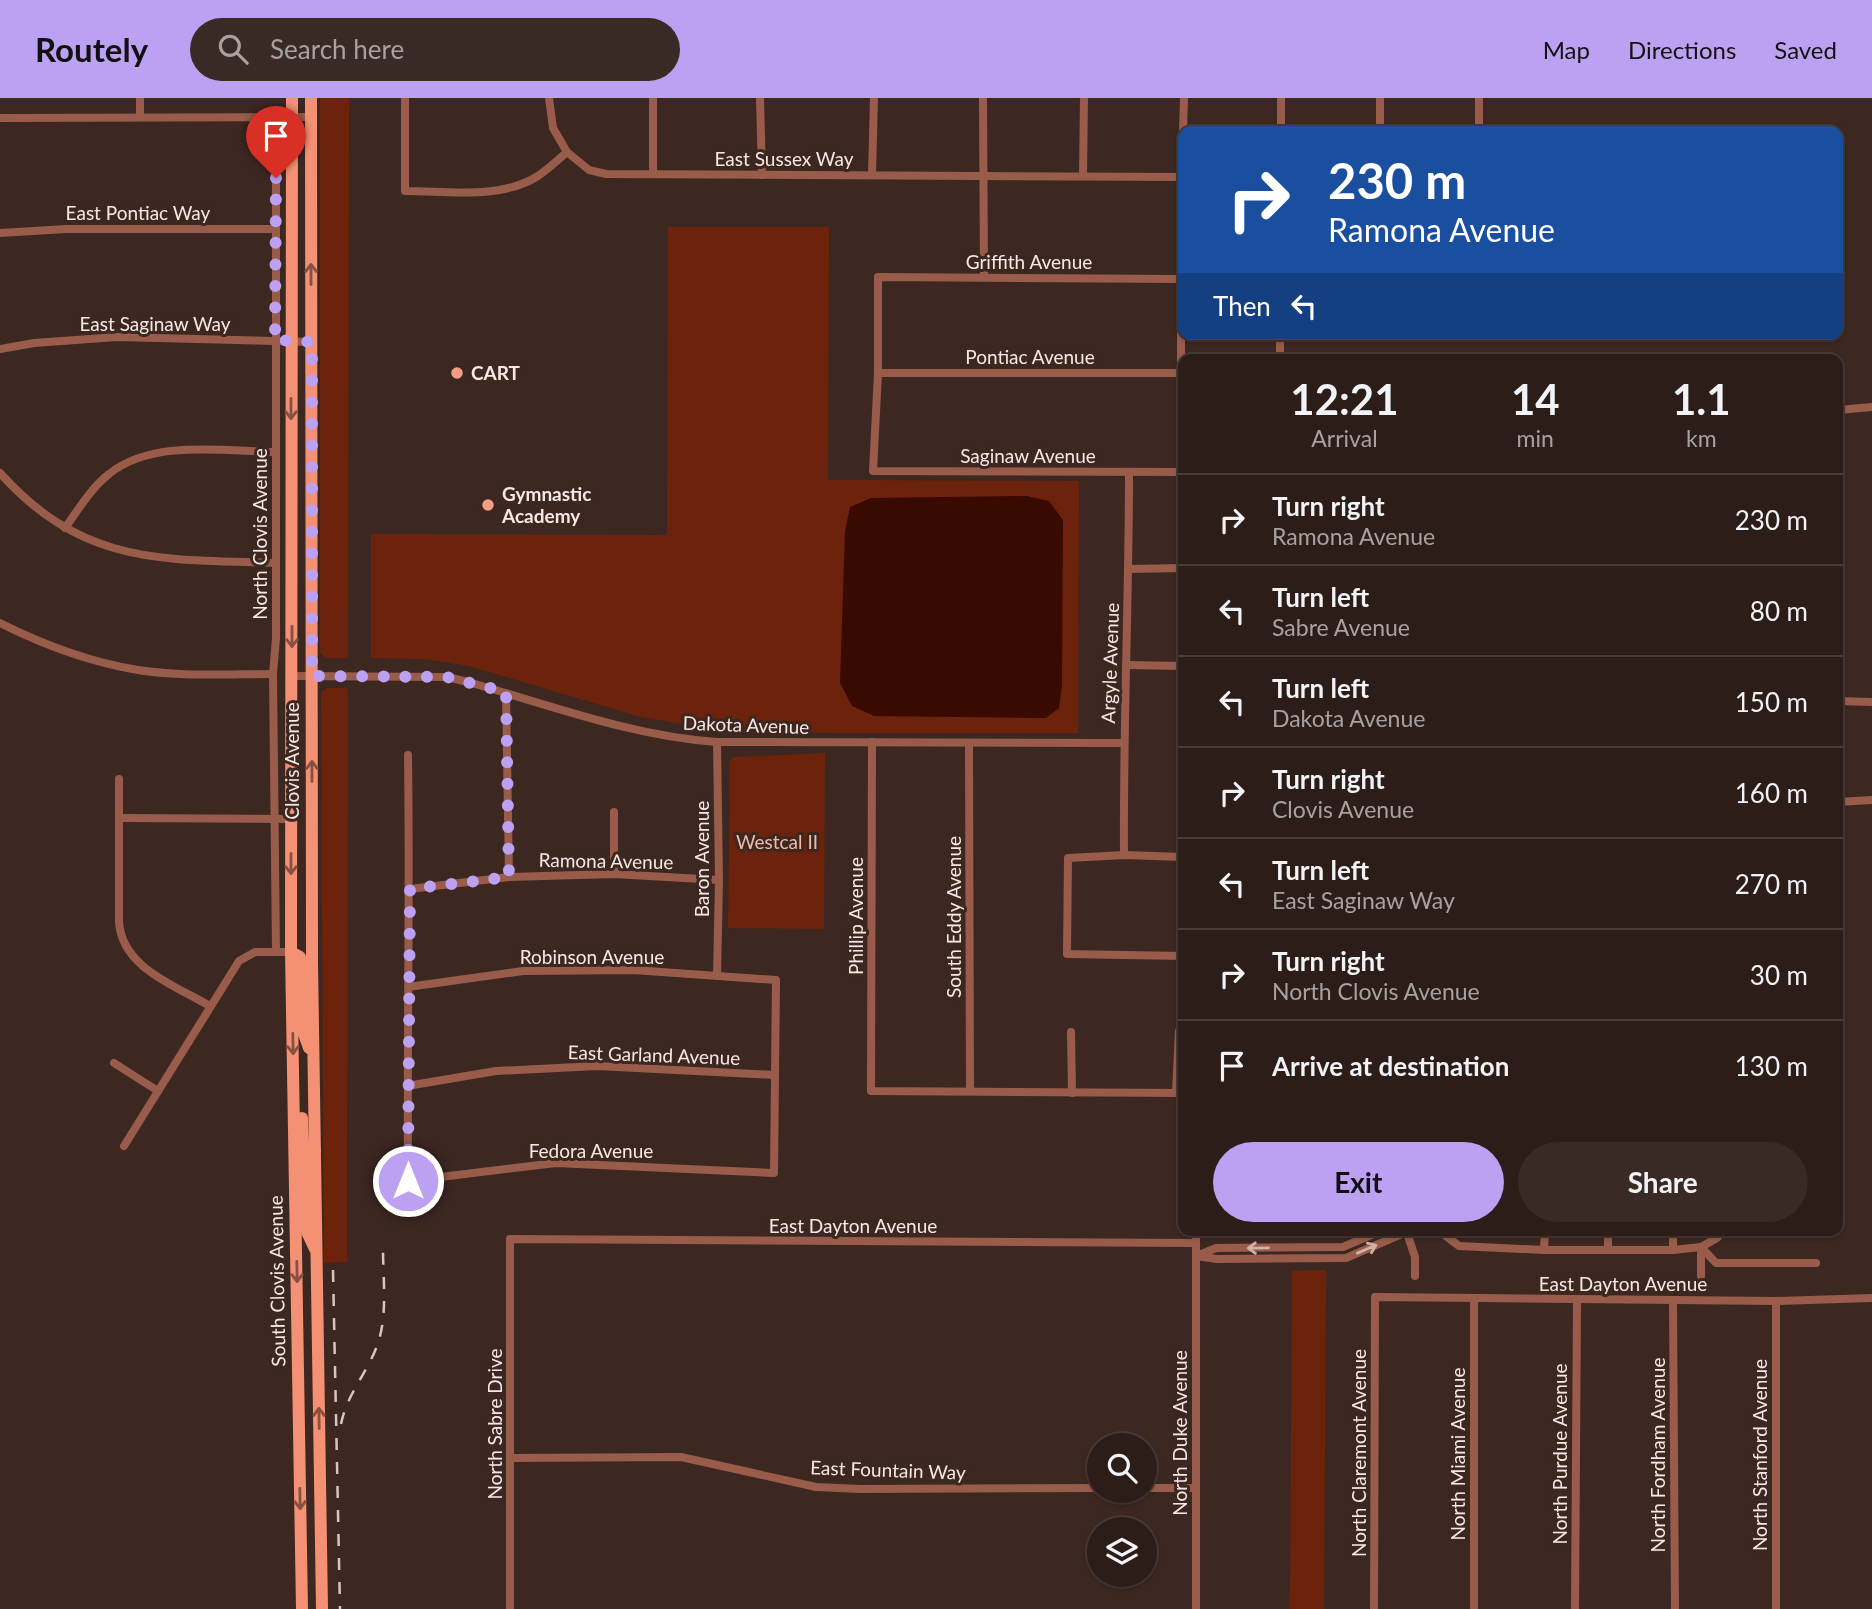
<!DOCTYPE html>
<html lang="en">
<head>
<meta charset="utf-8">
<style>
	body { margin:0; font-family:Lato,sans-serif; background:#392a26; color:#f1f3f6; height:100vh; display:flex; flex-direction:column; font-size:26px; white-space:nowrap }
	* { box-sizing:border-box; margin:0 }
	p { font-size:23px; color:#a7a2a2 }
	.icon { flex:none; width:38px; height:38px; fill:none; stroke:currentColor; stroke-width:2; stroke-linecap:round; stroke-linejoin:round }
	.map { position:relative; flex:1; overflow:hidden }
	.details { position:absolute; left:1178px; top:256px; width:665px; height:882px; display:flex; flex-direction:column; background:#2d1d19; border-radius:14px; box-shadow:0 2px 5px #0004,0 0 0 2px #483b38 }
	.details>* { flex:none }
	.top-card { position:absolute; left:1178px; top:28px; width:665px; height:214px; border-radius:14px; box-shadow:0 2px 5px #0004,0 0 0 2px #483b38; background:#1a4fa0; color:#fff; overflow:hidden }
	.fabs { position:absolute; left:1087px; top:1335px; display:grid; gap:14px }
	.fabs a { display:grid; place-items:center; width:70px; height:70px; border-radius:50%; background:#2d1d19; box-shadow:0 2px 5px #0004,0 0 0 2px #483b38; font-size:35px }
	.pin { position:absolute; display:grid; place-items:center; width:60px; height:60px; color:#fff; margin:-72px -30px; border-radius:50% 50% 50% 0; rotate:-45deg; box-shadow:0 0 7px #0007 }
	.pin .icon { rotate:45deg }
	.me { position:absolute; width:77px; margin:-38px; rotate:0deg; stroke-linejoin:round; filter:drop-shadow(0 0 5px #0008) }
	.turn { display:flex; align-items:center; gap:24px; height:147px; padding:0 35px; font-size:32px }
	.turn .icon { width:91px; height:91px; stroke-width:2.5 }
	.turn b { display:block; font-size:49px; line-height:60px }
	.then { display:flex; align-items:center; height:66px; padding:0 35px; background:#0003; gap:14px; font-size:26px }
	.eta { display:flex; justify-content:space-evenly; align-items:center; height:119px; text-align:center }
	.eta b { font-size:42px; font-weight:700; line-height:49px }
	.cta { display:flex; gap:14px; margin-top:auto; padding:14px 35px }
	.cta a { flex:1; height:80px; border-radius:42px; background:#bca0f2; color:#111; font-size:28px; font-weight:700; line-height:80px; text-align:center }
	.cta a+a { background:#392a26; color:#f1f3f6 }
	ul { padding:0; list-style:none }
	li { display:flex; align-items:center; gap:21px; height:91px; padding:0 35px; border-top:2px solid #483b38 }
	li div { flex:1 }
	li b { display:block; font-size:26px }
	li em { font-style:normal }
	header { display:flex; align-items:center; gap:42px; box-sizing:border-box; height:98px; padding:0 35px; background:#bca0f2; color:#111 }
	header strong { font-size:33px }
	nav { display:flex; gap:38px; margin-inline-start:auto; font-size:24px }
	.search { width:490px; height:63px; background:#392a26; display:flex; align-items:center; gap:18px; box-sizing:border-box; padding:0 24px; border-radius:38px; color:#a7a2a2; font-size:26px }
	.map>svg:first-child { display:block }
	.green { fill:#6d230b }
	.water { fill:#390a00 }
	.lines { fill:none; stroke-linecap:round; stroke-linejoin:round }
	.minor { stroke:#995c4a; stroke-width:8 }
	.primary { stroke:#f49073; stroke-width:12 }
	.rail { stroke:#d6c6c1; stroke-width:2.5; stroke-dasharray:12 12; stroke-linecap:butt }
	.oneway { stroke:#865142 }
	.oneway2 { stroke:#d1b0a6 }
	.route { stroke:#bca0f2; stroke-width:12; stroke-dasharray:0 21.6 }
	.poi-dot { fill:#f39f86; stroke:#3c2721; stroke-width:2.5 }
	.labels { text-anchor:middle; stroke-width:6; stroke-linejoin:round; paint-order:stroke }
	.street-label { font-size:19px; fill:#f7e8e4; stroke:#3c2721 }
	.poi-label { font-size:19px; font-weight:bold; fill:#f7e8e4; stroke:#3c2721; text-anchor:start }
	.park-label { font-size:19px; fill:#eebbac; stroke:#3c2721 }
</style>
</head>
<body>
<header>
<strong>Routely</strong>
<div class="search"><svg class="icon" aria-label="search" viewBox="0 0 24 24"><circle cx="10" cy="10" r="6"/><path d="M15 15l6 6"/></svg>Search here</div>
<nav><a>Map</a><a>Directions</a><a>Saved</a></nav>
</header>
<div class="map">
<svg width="1872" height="1511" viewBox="0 0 1872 1511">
	<rect width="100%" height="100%" fill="#3c2721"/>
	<!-- green -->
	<g class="green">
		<polygon points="320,0 349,0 348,560 326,560 320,554"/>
		<polygon points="668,129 829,129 828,382 1079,383 1078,635 826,635 701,629 641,619 469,568 424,561 371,560 371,436 667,437"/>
		<polygon points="327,590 347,590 348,600 347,1164 324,1165 321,594"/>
		<polygon points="825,655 824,831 728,830 730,663 734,659"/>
		<polygon points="1326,1172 1324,1511 1290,1511 1292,1173"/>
	</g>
	<!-- water -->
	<polygon class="water" points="1027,398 1049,403 1063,422 1062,588 1059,610 1046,620 874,618 852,608 840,585 845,433 850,409 871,400"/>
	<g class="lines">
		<!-- minor -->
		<g class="minor">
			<polyline points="140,0 140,19"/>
			<path d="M405,0v93c43,0 95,9 133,-15 10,-7 20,-16 29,-24l22,18 17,4 577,3"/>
			<polyline points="549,0 553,30 567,54"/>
			<polyline points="653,0 653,76"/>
			<polyline points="760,0 762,77"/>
			<polyline points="983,0 984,179"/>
			<polyline points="272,18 276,55 276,540 273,576 276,853"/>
			<polyline points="0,20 311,19"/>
			<polyline points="1183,33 1184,0"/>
			<polyline points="1281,33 1281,0"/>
			<polyline points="1380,33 1380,0"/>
			<polyline points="1479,33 1479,0"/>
			<polyline points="872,77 874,0"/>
			<polyline points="1083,78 1084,0"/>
			<polyline points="1183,79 1183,54"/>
			<polyline points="0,135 66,131 276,131"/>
			<polyline points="0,251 34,245 117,239 311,244"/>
			<polyline points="1280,261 1280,236"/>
			<polyline points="878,275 1183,275"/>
			<polyline points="1181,275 1181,181 878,179 878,275 873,373 1183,374"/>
			<polyline points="1838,312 1872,309"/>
			<path d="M0,375c84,93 161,86 276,90"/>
			<path d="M65,430c13,-18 26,-40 44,-54 43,-35 115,-23 166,-22"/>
			<polyline points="1129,471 1183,470"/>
			<path d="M0,525c44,22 89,39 138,47 44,7 91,4 135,4"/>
			<polyline points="1126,567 1183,568"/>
			<path d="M292,578l155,1 21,5c82,23 163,54 249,60l406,1"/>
			<polyline points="506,595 509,779"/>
			<polyline points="1838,603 1872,604"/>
			<polyline points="872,644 871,993 1183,995"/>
			<polyline points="969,645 970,993"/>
			<path d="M408,657c2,142 -1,284 0,426l148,-18 218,10 2,-193 -143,-10 -110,1 -115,16"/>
			<path d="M119,681v142c2,46 55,64 91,85"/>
			<polyline points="1838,704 1872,702"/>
			<polyline points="614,714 614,776"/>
			<polyline points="119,720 292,721"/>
			<path d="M1124,757c-1,-128 5,-255 5,-383"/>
			<polyline points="1183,759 1124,757 1068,760 1067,856 1183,858"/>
			<polyline points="410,791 509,779 614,776 719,782"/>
			<polyline points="717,878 719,782 717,644"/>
			<polyline points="1071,934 1072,995"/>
			<polyline points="114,965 158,993"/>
			<polyline points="407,988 496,973 597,968 775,977"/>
			<polyline points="1176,995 1179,933"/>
			<polyline points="124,1048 239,863 255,854 291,854"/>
			<polyline points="1406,1132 1415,1159 1415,1178"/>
			<polyline points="1438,1132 1459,1148 1544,1152 1673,1152 1701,1149 1717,1140 1723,1132"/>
			<polyline points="1673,1132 1673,1152"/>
			<polyline points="1701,1149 1716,1165 1816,1165"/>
			<polyline points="1701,1149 1701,1178"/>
			<polyline points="1608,1151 1608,1132"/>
			<polyline points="1544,1152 1545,1132"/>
			<polyline points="1199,1157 1216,1150 1343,1149 1383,1132"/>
			<polyline points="1196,1158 1217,1161 1346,1160 1411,1132"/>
			<polyline points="1474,1201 1474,1511"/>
			<polyline points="1673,1202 1675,1511"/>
			<polyline points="1776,1203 1776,1511"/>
			<polyline points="511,1360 681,1359 816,1389 860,1391 1099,1390"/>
			<polyline points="1144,1390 1196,1390"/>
			<polyline points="510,1511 510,1141 1196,1145"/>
			<polyline points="1196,1511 1196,1132"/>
			<polyline points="1374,1511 1375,1199 1776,1203 1872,1200"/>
			<polyline points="1575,1511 1577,1202"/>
		</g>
		<!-- primary -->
		<g class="primary">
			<polyline points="292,0 291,854 302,1511"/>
			<polyline points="311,0 312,864 322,1511"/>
			<polyline points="291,854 300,859 301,864 304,936 309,950"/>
			<polyline points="302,1020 303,1045 315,1053"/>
			<polyline points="295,1052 299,1053 304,1059 307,1134 315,1151"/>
		</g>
		<!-- rail -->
		<g class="rail">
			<polyline points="333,1172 340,1511"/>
			<path d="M341,1326c6,-30 26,-51 36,-78 11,-30 6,-66 6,-97"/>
		</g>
	</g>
	<!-- one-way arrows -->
	<defs><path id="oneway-shaft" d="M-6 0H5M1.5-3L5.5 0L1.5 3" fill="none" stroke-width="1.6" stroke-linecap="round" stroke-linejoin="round" transform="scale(1.75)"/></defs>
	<g class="oneway">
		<use href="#oneway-shaft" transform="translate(311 176) rotate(-90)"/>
		<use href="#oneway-shaft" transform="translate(291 311) rotate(90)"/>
		<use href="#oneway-shaft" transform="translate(292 539) rotate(90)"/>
		<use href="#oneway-shaft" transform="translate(312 673) rotate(-90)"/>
		<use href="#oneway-shaft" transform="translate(291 766) rotate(90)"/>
		<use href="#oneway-shaft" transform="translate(293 946) rotate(89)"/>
		<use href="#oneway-shaft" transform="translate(297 1174) rotate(89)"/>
		<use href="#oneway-shaft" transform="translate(319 1320) rotate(-91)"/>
		<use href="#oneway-shaft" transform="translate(300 1401) rotate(89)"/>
	</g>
	<g class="oneway2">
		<use href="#oneway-shaft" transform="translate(1258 1150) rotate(179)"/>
		<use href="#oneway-shaft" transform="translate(1367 1151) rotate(-23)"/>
	</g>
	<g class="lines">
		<!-- route -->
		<polyline class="route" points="276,80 275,242 312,244 312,578 447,579 506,594 509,779 410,791 408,1083"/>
	</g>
	<!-- markers -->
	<g class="poi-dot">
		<circle cx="457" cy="275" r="7"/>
		<circle cx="488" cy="407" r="7"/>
	</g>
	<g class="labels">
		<!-- street labels -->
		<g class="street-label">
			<text x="784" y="68">East Sussex Way</text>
			<text x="138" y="122">East Pontiac Way</text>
			<text x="1029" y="171">Griffith Avenue</text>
			<text x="155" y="233">East Saginaw Way</text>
			<text x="1030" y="266">Pontiac Avenue</text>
			<text x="1028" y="365">Saginaw Avenue</text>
			<text transform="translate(260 436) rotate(-90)" y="7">North Clovis Avenue</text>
			<text transform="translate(1110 565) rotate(-88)" y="7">Argyle Avenue</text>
			<text transform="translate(746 627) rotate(2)" y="7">Dakota Avenue</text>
			<text transform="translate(292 663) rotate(-90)" y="7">Clovis Avenue</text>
			<text transform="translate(702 761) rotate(-90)" y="7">Baron Avenue</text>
			<text transform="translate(606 763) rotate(1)" y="7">Ramona Avenue</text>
			<text transform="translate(856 818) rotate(-90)" y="7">Phillip Avenue</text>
			<text transform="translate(954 819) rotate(-90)" y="7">South Eddy Avenue</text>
			<text x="592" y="866">Robinson Avenue</text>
			<text transform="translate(654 957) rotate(2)" y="7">East Garland Avenue</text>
			<text x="591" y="1060">Fedora Avenue</text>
			<text x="853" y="1135">East Dayton Avenue</text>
			<text transform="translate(277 1183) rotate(-91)" y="7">South Clovis Avenue</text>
			<text x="1623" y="1193">East Dayton Avenue</text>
			<text transform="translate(495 1326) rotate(-90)" y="7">North Sabre Drive</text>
			<text transform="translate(1180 1335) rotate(-90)" y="7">North Duke Avenue</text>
			<text transform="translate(1359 1355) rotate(-90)" y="7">North Claremont Avenue</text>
			<text transform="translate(1458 1356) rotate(-90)" y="7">North Miami Avenue</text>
			<text transform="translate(1560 1356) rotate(-90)" y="7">North Purdue Avenue</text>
			<text transform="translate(1658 1357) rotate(-90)" y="7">North Fordham Avenue</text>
			<text transform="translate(1760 1357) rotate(-90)" y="7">North Stanford Avenue</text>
			<text transform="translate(888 1372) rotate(2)" y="7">East Fountain Way</text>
		</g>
		<!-- poi labels -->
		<g class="poi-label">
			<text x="471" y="282">CART</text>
			<text x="502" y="403">Gymnastic<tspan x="502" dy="22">Academy</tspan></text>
		</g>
		<!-- park labels -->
		<g class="park-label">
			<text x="777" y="751">Westcal II</text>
		</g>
	</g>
</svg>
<div class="fabs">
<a><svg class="icon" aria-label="search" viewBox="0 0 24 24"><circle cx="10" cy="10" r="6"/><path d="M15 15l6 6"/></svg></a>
<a><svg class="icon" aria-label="layers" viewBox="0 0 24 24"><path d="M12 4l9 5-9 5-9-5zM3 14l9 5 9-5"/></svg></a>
</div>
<div class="pin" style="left:276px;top:80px;background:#d93025"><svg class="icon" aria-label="arrive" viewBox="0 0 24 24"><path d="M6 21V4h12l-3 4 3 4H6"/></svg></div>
<svg class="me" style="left:408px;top:1083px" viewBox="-20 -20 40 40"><circle r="17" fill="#bca0f2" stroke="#fff" stroke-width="3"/><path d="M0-11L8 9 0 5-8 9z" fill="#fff"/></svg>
<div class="top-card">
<div class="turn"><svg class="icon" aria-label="right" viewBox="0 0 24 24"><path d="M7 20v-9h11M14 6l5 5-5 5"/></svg><div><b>230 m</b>Ramona Avenue</div></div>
<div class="then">Then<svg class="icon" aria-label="left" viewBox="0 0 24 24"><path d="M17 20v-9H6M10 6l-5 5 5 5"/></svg></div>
</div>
<section class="details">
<div class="eta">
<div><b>12:21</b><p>Arrival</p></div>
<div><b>14</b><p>min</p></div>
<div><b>1.1</b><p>km</p></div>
</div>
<ul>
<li><svg class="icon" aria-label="right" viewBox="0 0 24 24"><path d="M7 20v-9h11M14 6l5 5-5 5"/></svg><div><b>Turn right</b><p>Ramona Avenue</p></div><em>230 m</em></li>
<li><svg class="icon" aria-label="left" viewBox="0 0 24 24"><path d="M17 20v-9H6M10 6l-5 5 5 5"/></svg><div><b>Turn left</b><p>Sabre Avenue</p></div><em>80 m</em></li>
<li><svg class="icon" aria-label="left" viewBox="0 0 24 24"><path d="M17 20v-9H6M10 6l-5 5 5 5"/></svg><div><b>Turn left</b><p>Dakota Avenue</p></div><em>150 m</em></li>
<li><svg class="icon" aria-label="right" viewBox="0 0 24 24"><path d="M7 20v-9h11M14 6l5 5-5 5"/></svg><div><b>Turn right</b><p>Clovis Avenue</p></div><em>160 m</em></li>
<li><svg class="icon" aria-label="left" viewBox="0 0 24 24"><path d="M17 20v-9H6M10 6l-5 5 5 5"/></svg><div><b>Turn left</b><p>East Saginaw Way</p></div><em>270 m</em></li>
<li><svg class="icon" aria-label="right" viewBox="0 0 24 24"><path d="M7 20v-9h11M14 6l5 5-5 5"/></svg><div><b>Turn right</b><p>North Clovis Avenue</p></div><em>30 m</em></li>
<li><svg class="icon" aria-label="arrive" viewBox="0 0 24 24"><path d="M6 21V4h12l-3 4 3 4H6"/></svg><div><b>Arrive at destination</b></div><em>130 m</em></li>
</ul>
<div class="cta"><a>Exit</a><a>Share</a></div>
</section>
</div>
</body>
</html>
